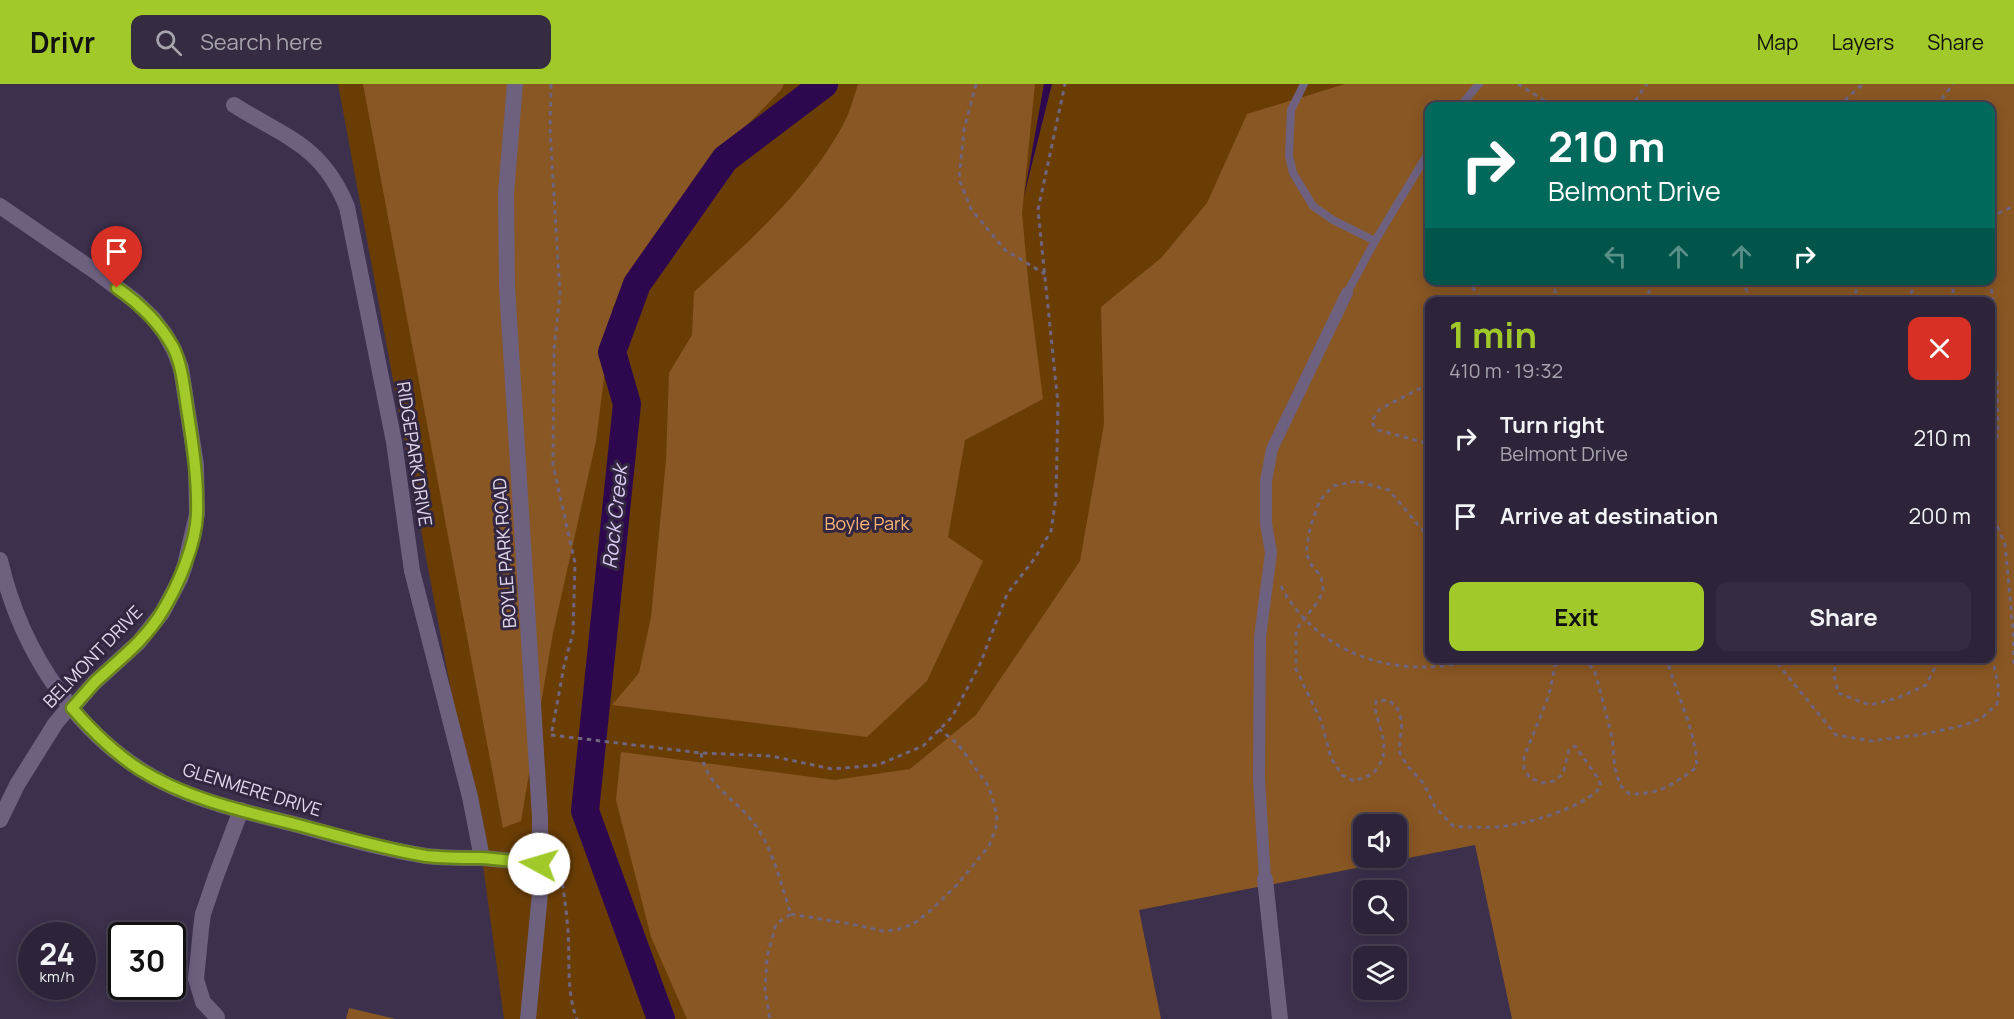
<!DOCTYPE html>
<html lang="en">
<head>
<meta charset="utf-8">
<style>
	body { margin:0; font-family:Manrope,sans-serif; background:#352c41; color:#f1f3f6; height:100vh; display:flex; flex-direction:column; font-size:22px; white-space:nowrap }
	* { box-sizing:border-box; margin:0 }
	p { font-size:20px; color:#a7a4ae }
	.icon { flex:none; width:33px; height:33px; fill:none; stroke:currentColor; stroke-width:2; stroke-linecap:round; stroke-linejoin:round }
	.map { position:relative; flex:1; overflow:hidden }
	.side { position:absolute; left:1425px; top:213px; width:570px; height:366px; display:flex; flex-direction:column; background:#2d2439; border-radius:12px; box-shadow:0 3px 15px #0003,0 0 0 2px #484153 }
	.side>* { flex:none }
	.guide { position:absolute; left:1425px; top:18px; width:570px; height:183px; border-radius:12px; box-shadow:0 3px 15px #0003,0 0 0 2px #484153; background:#00695c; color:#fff; overflow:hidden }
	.buttons { position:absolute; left:1353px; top:730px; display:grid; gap:12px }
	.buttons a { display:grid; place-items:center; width:54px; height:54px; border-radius:12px; background:#2d2439; box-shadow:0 3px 15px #0003,0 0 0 2px #484153; font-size:30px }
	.speed { position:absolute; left:18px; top:838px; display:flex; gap:12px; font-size:30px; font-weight:700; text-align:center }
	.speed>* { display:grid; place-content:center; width:78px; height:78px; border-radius:50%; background:#2d2439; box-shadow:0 3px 15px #0003,0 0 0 2px #484153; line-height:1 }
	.speed small { font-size:15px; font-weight:400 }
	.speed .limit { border:3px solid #111; border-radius:9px; background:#fff; color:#111 }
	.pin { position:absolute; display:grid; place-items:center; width:51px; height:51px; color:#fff; margin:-62px -26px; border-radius:50% 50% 50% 0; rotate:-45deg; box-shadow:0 0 6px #0007 }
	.pin .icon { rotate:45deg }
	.me { position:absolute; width:66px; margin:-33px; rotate:276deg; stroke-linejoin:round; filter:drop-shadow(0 0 4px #0008) }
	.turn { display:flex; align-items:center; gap:21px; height:126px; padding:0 24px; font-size:27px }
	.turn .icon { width:78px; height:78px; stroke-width:2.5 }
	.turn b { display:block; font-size:42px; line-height:51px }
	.lanes { display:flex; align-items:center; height:57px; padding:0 24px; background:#0003; justify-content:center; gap:30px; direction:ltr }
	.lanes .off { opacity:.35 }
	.round { display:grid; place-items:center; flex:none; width:63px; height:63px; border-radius:12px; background:#352c41 }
	.head { display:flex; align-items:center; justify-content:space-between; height:102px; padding:0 24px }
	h1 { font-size:36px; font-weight:700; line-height:45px; color:#a1c929 }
	.primary-button { display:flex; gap:12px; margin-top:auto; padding:12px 24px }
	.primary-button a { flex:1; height:69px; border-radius:12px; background:#a1c929; color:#111; font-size:24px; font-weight:700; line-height:69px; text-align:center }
	.primary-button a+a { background:#352c41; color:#f1f3f6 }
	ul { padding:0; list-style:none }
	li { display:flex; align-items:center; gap:18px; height:78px; padding:0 24px }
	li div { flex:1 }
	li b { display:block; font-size:22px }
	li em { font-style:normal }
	header { display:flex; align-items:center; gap:36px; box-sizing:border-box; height:84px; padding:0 30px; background:#a1c929; color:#111 }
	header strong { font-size:28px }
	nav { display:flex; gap:33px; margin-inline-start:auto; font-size:21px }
	.search { width:420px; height:54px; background:#352c41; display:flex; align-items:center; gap:15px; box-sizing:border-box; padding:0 21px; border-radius:12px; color:#a7a4ae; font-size:22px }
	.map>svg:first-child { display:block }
	.green { fill:#6a3d04; fill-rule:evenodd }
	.forest { fill:#895723; fill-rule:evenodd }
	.water { fill:#2e084e }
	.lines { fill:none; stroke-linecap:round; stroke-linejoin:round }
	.river { stroke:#2e084e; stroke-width:28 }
	.path { stroke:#6f657e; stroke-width:3; stroke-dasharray:4.5 4.5; stroke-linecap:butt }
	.service { stroke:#6e6180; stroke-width:8 }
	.pedestrian { stroke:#6e6180; stroke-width:12 }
	.minor { stroke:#6e6180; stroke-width:16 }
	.route-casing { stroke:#69831b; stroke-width:15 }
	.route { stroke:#a1c929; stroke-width:10 }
	.labels { text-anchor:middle; stroke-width:6; stroke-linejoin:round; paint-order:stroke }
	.street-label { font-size:18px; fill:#e0d9eb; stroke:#322641 }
	.park-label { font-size:18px; fill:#ffb875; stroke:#322641 }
	.water-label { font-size:20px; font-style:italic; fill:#dfcef7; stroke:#322641 }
</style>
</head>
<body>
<header>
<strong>Drivr</strong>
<div class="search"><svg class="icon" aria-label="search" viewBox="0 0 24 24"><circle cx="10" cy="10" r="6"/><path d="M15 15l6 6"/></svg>Search here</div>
<nav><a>Map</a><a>Layers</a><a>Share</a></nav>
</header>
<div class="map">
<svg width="2014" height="935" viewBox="0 0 2014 935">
	<rect width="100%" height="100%" fill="#3c304c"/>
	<!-- green -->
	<path class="green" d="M338,0h1676v743l-435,-37 -215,35 -224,45 -122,149h-514l-22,-161zM1430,22h560v174h-560zM1430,218h560v356h-560z"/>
	<!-- forest -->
	<g class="forest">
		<polygon points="363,0 784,0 781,6 693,97 613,223 596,357 553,549 521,737 503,744"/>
		<path d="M858,0h177l-13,129 7,76 14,110 -78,41 -17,97 35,24 -56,120 -60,56 -255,-32 27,-32 12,-56 9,-94 6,-63 3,-87 23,-38 2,-43c53,-49 116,-104 150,-169 6,-12 10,-26 14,-39z"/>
		<path d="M1345,0h669v935h-502l-37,-174 -336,65 22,109h-474l-36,-82 -35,-137 5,-48 214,28 75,-11 66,-54 104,-154 24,-137 -3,-117 60,-49 46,-55 40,-89zM1430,22h560v174h-560zM1430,218h560v356h-560zM1364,741h32v33h-32z"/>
		<polygon points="349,924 396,935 346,935"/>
	</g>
	<!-- water -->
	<polygon class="water" points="1044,0 1052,0 1024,112"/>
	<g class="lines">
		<!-- river -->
		<polyline class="river" points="661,935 585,727 627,320 612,268 637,200 725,75 824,0"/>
		<!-- path -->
		<g class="path">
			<polyline points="551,0 550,45 560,210 554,266 553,381 575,479 573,549 564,582 552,647"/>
			<polyline points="976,0 964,46 959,95 971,125 1005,166 1045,190"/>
			<polyline points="1518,0 1553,22"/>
			<polyline points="1618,22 1634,18 1647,0"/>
			<polyline points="1838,22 1863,0"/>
			<polyline points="1936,22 1953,0"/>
			<polyline points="1990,133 2014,122"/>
			<polyline points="1467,196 1483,218"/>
			<polyline points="1555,196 1554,203 1558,218"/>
			<polyline points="1741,196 1749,211 1747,218"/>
			<polyline points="1990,196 1993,217 1990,237"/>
			<polyline points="1644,218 1655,196"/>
			<polyline points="1852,218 1860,196"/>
			<polyline points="1907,218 1917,196"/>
			<polyline points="1952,218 1954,196"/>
			<polyline points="1990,243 1997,293 1998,347 1990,389"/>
			<polyline points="1430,304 1419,305 1380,325 1371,338 1378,346 1430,360"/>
			<polyline points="1990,426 2005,460 2013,546 2014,582"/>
			<path d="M1430,455l-41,-49 -32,-9 -24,5 -13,14 -10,28 -4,25 6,13 9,10 2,14 -4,10 -23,30v39l25,52 10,37 11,17 12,6 19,-7 10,-15 1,-17 -9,-33 1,-8 12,-1 9,7 5,15 -3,29 7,13 18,20 11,23 18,19c14,1 28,2 42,1 26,-1 91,-19 106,-41l-3,-8 -23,-32 -6,4 -6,24 -9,7 -12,2 -12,-5 -6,-9v-12l25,-62 6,-29 8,-8"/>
			<path d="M1281,502c5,11 13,21 21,30 43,49 116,62 177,42"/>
			<path d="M1583,574l12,13 17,66 3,32 5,16 9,9c30,1 45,-10 68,-27 -2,-41 -21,-71 -30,-109"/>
			<polyline points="1770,574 1776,578 1836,651 1872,657 1924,650 1965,641 1982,634 1997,620 1999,606 1990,562"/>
			<polyline points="1836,574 1834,591 1838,609 1870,621 1898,614 1926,601 1935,584 1934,574"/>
			<polyline points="551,651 701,669 771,672 832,685 878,681 923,662 952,633 980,580 1007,510 1035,474 1051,447 1056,413 1058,320 1038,126 1065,0"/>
			<path d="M701,669c6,35 37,47 55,73 18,26 25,59 35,88l-15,10 -9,33 -2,33 5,29"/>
			<path d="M558,764c3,28 8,56 10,83 2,28 -2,62 9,88"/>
			<polyline points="791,830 857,841 882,847 897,846 913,840 930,827 956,802 989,762 996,744 997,730 989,703 958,660 939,645"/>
		</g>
		<!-- service -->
		<g class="service">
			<polyline points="1304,0 1291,26 1289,72 1293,89 1313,122 1333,136 1375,157"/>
			<polyline points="1460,22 1479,0"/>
			<polyline points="1347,209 1375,157 1430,66"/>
		</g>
		<!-- pedestrian -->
		<polyline class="pedestrian" points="1265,795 1259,695 1260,553 1271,469 1266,439 1266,397 1272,365 1347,209"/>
		<!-- minor -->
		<g class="minor">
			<polyline points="515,0 506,109 507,202 540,733 540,809 528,935"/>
			<path d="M234,21c52,33 88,40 113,102l47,235 18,129 58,226 12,61"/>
			<polyline points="0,122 99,190 135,217 153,234 165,250 174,266 181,284 196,381 197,430 185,481 180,495 162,529 139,558 94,599 72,624 65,628 55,640 17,701 0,736"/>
			<path d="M0,476c21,92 78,179 164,223 40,20 86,30 130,41 43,12 87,25 132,32 18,2 36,2 54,2 20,1 40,4 59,6"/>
			<polyline points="1265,795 1280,935"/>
			<polyline points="217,933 203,918 196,895 201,845 203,830 216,792 241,726"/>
		</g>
	</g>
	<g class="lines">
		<!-- route casing -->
		<g class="route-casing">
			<path id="route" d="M117,204c23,16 42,34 56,59 10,20 11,44 15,67 5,33 10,66 9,100 -1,30 -19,72 -35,98 -17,28 -42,47 -66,69 -8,9 -16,18 -24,27 20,23 41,44 67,61 49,31 108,43 163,57 41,11 82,23 124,30 18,2 36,2 54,2 20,1 40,4 59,6"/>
		</g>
		<!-- route -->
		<use href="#route" class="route"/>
	</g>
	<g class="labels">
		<!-- street labels -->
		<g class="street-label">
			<text transform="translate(414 370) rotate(81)" y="6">RIDGEPARK DRIVE</text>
			<text transform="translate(505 469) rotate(-94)" y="6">BOYLE PARK ROAD</text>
			<text transform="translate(93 573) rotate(-46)" y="6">BELMONT DRIVE</text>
			<text transform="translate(252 706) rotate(17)" y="6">GLENMERE DRIVE</text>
		</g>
		<!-- park labels -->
		<g class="park-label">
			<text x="867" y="446">Boyle Park</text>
		</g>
		<!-- water labels -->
		<g class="water-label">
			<text transform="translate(615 433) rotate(-84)" y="7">Rock Creek</text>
		</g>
	</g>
</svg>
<div class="buttons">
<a><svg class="icon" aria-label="sound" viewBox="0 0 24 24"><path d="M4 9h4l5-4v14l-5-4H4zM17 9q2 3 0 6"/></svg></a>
<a><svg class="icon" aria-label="search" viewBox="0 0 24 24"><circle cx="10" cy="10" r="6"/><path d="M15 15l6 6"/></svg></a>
<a><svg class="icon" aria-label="layers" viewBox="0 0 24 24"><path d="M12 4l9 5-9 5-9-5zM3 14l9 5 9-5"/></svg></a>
</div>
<div class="speed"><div>24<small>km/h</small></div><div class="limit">30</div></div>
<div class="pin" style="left:117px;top:204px;background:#d93025"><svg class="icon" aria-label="arrive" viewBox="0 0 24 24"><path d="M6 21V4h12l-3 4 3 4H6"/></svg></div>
<svg class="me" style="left:539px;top:780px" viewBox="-20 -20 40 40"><circle r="19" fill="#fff"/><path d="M0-13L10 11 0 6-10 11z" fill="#a1c929"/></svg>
<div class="guide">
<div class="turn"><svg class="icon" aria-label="right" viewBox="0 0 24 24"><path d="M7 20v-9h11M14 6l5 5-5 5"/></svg><div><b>210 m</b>Belmont Drive</div></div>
<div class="lanes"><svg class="icon off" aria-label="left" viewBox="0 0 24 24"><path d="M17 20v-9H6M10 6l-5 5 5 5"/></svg><svg class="icon off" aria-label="ahead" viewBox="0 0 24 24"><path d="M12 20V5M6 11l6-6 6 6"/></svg><svg class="icon off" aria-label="ahead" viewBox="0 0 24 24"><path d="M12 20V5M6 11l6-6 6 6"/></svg><svg class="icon" aria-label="right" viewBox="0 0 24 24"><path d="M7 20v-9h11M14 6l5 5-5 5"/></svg></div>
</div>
<section class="side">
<div class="head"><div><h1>1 min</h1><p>410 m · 19:32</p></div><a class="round" style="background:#d93025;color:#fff"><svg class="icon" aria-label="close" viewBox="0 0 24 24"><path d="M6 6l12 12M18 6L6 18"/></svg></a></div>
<ul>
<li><svg class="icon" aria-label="right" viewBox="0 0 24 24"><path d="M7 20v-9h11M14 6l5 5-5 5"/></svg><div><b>Turn right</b><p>Belmont Drive</p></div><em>210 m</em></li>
<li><svg class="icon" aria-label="arrive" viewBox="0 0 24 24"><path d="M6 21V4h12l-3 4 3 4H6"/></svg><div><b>Arrive at destination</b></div><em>200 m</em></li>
</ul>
<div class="primary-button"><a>Exit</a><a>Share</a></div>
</section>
</div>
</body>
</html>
